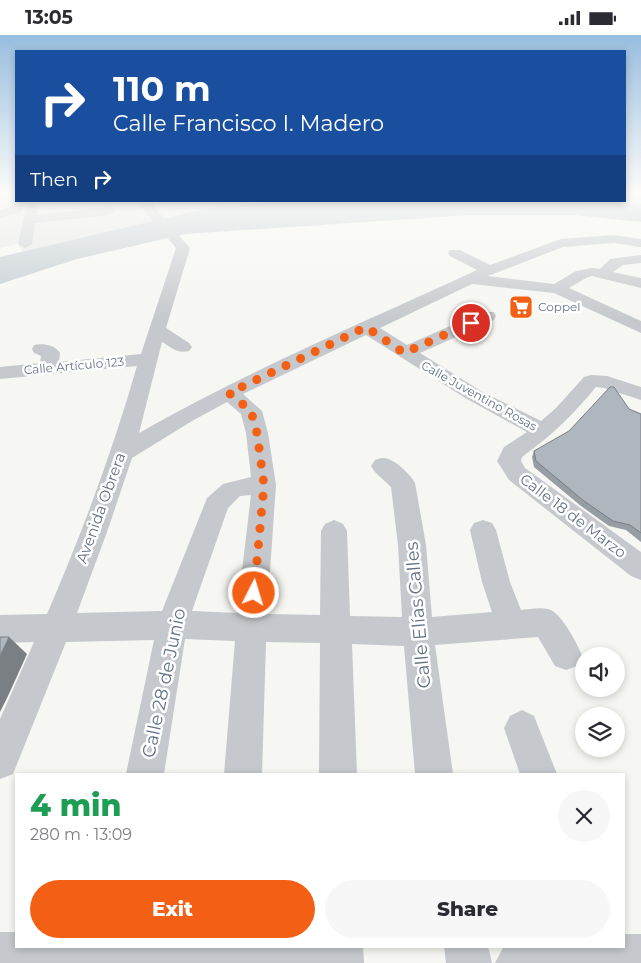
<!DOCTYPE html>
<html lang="en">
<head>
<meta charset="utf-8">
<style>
	body { margin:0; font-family:Montserrat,sans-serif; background:#f7f7f7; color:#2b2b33; height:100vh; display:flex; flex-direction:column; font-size:19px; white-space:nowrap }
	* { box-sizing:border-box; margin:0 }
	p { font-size:16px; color:#7c7c81 }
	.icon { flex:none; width:28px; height:28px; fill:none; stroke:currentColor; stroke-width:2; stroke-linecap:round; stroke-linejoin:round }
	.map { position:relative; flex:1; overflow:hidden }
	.details { position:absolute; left:15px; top:738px; width:610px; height:175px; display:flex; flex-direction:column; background:#fff; border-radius:0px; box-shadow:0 2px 8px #0003 }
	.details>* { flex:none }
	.top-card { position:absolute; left:15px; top:15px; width:611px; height:152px; border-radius:0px; box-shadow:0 2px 8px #0003; background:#1a4fa0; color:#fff; overflow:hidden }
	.fabs { position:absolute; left:575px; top:612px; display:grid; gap:10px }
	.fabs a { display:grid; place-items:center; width:50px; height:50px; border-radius:50%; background:#fff; box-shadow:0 2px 8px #0003; font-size:25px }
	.pin { position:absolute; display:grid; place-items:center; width:42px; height:42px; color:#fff; margin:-21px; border:2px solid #fff; border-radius:50%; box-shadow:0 1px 5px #0007 }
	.me { position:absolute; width:55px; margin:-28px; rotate:5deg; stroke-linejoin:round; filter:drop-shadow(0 0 4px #0008) }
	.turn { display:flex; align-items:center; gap:18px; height:105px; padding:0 15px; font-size:22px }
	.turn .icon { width:65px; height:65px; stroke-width:2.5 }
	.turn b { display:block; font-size:35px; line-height:42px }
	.then { display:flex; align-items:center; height:48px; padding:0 15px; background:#0003; gap:10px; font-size:19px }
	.round { display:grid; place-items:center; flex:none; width:52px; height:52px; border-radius:26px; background:#f7f7f7 }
	.overview { display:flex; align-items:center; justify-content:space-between; height:85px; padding:0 15px }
	h1 { font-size:30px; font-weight:800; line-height:38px; color:#1e9e55 }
	.cta { display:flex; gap:10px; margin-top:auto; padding:10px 15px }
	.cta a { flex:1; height:58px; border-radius:30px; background:#f36015; color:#fff; font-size:20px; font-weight:800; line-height:58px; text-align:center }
	.cta a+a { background:#f7f7f7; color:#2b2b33 }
	.status { display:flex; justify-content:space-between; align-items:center; height:35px; padding:0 25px; background:#fff; direction:ltr }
	.status svg { height:14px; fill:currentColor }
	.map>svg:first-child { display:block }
	.built { fill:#e6e8e5 }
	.water { fill:#c1cad0 }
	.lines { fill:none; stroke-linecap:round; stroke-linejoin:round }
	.minor { fill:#c5c8cc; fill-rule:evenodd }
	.wall { fill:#969da3 }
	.shaded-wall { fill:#7a7f84 }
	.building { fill:#afb6bd; stroke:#7a7f84 }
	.route { stroke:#f36015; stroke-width:9; stroke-dasharray:0 16.2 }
	.labels { text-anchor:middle; stroke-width:5; stroke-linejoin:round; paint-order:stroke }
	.far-poi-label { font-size:12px; fill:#627286; stroke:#fff; text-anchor:start }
	.far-street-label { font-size:12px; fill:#627286; stroke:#fff }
	.street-label { font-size:15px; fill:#627286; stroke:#fff }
	.near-street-label { font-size:18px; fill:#627286; stroke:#fff }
</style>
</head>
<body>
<div class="status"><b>13:05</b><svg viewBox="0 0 49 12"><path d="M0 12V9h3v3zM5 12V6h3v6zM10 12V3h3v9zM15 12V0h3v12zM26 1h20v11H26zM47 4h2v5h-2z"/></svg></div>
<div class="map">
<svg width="641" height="928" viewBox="0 0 641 928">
	<rect width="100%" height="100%" fill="#f6f6f2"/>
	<!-- built -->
	<g class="built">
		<polygon points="0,156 16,156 16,166 278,166 204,174 23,217 18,209 1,213 0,217"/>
		<polygon points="625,156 641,156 641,169 604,166 625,166"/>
	</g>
	<!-- water -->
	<polygon class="water" points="278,166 604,166 641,169 641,187 575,180 470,180 185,199 77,224 0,249 0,222 204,174"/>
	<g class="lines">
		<!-- minor -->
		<g class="minor">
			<polygon points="16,164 16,166 27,166 20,178 0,183 0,175 11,172"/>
			<polygon points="27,166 39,166 37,180 110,172 116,176 110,180 35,188 32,209 25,213 18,209"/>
			<path d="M136,166h13l41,47 -24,80 23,15 3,4 -3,4c-11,3 -17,-3 -27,-9l-23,91c108,-62 226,-111 338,-163l-27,-14 -2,-3 2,-3h10l30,15 71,-26 53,-4 27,4v8l-27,-4 -51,4 -75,29 66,8 22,-13 16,-3 8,1 10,-10 31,-4v8l-18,2 -10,7 28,6v10l-49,-12 -6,2 -17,10 72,33v12l-87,-40 -82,-9 -92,44 27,17 75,-33h12l2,4 -2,4 -74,33 61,38 60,30 15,-13 28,-31 7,-2 16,1 34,11v13l-37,-12 -8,-1c-23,28 -45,49 -74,70l-1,4 4,7 116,84v28l-10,-4 -122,-96 -12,-19 7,-14 23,-15 -60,-33 -101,-64 -123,59 19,17 6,22 8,52 -9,129 53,1 1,-84 4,-7 9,-4 9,4 4,7 3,85 52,1 -4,-72 -7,-58 -16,-15 -4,-6 4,-6c2,-1 5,-2 8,-2 11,0 27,16 32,25l11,62 6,72 60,-5 -10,-30 -12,-52 4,-7 9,-3 9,3 4,7 14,52 11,28c8,-1 19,-3 27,-1 14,4 28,33 34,46l-5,11 -11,4 -11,-4 -17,-29 -103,8 18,129h-38l-11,-128 -52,-2 5,130h-38l1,-131 -54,-1 -4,132h-38l11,-133 -50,-2 -21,135h-38l28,-134 -88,2 -53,132 -13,5v-60l34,-77 -34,1v-28l47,-1c35,-81 66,-164 90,-248l-137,13v-12l40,-4 1,-7 -7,-3 -2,-4 2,-4c9,-2 21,0 26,8l-1,9 82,-8 35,-106zM227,367l14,12 5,19 5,44 -28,7 -16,14 -45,113 -85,2 30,-81 25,-74 60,-37zM251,460l-14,118 -45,-2 36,-103 12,-12z"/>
			<polygon points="522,675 534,681 557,739 520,739 504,693 510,681"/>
			<polygon points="0,897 16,897 16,911 363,911 364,928 0,928"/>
			<polygon points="624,899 641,899 641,928 495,928 504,911 624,911"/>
			<polygon points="444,911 488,911 492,928 446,928"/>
		</g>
	</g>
	<!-- wall -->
	<polygon class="wall" points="629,374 641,379 641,507 626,495 609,491 581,471 534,432 532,422 534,416"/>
	<!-- shaded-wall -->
	<polygon class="shaded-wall" points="9,602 27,619 8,661 0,677 0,621"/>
	<!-- building -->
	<g class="building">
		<polygon points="610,352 614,352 629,374 641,379 641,498 630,490 613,486 584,466 536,426 534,416 569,396"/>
		<polygon points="0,602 9,602 0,621"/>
	</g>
	<!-- sky -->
	<linearGradient id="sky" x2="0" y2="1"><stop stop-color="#98bdde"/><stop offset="0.55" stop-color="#fbfbf9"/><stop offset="1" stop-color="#fbfbf9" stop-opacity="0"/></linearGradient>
	<rect width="641" height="286" fill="url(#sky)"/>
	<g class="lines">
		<!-- route -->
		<polyline class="route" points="254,558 264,450 257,398 251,376 229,358 366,292 404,318 471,288"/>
	</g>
	<!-- icons -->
	<defs>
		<g id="supermarket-square" transform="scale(1.25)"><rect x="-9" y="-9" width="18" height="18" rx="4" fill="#f36015" stroke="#fff"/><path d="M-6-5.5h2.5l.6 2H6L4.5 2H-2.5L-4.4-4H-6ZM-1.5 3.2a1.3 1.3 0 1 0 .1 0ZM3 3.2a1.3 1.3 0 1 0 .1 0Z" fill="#fff"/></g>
	</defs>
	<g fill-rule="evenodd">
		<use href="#supermarket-square" x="521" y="272"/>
	</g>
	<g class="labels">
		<!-- far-poi labels -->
		<g class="far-poi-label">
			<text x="538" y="276">Coppel</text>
		</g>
		<!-- far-street labels -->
		<g class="far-street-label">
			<text transform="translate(74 331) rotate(-5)" y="4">Calle Artículo 123</text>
			<text transform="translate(479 361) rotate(29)" y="4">Calle Juventino Rosas</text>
		</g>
		<!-- street labels -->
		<g class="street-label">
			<text transform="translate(101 473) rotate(-70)" y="5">Avenida Obrera</text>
			<text transform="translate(573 481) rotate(37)" y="5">Calle 18 de Marzo</text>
		</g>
		<!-- near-street labels -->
		<g class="near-street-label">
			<text transform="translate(418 580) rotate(-95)" y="6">Calle Elías Calles</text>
			<text transform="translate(164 648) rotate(-78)" y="6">Calle 28 de Junio</text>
		</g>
	</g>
</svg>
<div class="fabs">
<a><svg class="icon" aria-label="sound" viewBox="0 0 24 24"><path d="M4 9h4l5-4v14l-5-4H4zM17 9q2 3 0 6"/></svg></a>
<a><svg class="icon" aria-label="layers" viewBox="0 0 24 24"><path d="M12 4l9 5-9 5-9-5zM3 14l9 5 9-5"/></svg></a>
</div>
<div class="pin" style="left:471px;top:288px;background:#d93025"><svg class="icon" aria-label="arrive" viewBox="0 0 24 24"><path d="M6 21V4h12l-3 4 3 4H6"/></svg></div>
<svg class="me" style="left:254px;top:558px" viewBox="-20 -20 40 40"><circle r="17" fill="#f36015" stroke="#fff" stroke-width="3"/><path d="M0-11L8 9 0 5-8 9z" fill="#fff"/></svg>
<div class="top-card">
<div class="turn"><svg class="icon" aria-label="right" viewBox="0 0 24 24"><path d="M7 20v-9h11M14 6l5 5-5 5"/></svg><div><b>110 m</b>Calle Francisco I. Madero</div></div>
<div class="then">Then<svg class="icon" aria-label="right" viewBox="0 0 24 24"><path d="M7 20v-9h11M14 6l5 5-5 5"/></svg></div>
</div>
<section class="details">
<div class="overview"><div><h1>4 min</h1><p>280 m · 13:09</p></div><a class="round"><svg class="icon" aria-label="close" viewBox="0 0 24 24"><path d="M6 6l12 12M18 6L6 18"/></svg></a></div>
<div class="cta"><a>Exit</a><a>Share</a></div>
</section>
</div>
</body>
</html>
